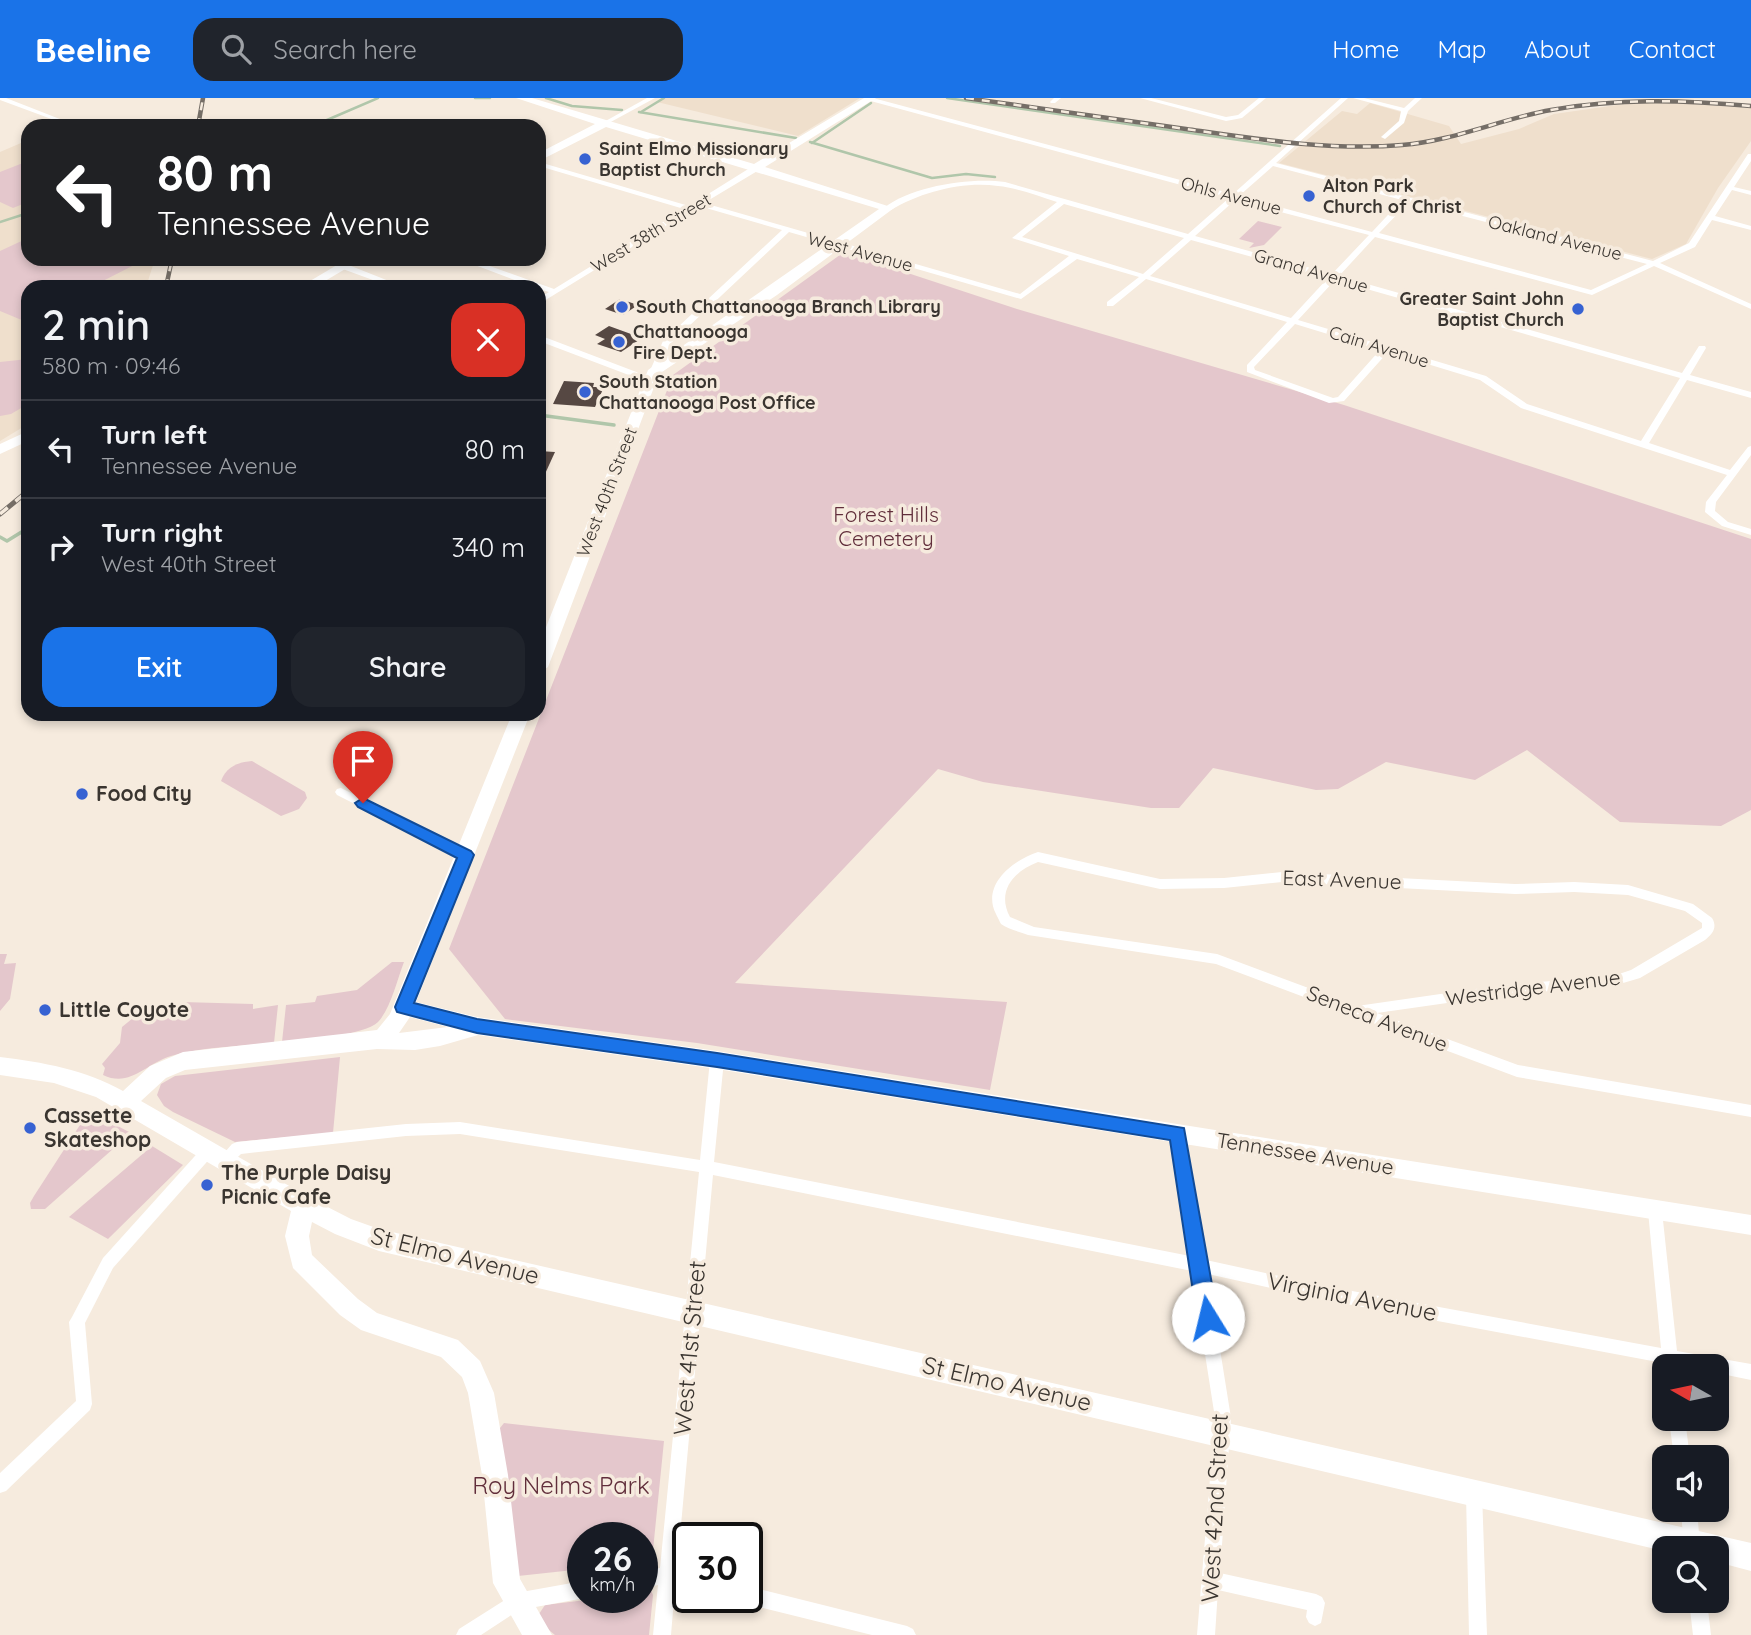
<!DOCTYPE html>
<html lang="en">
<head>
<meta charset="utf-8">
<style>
	body { margin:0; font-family:Quicksand,sans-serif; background:#20242c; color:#f1f3f6; height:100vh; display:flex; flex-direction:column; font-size:26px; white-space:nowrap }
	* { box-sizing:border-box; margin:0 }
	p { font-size:23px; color:#9ea1a6 }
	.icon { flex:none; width:38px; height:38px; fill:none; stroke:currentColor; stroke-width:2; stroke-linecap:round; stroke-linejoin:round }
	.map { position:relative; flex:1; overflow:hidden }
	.sheet { position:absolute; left:21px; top:182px; width:525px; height:441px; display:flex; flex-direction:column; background:#171b24; border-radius:21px; box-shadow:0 4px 10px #0003 }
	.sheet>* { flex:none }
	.banner { position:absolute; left:21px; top:21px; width:525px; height:147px; border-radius:21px; box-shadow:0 4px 10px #0003; background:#202124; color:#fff; overflow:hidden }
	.needle { width:46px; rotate:279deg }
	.tools { position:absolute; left:1652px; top:1256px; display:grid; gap:14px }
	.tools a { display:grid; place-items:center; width:77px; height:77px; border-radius:14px; background:#171b24; box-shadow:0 4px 10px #0003; font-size:35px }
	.speed { position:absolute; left:567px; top:1424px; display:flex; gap:14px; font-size:35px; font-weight:700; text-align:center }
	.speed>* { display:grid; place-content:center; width:91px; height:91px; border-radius:50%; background:#171b24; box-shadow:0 4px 10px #0003; line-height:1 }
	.speed small { font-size:18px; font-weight:400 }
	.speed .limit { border:4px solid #111; border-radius:10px; background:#fff; color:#111 }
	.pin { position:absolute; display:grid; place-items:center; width:60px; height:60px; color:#fff; margin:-72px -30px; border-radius:50% 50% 50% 0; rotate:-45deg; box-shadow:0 0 7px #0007 }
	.pin .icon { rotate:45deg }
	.me { position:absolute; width:77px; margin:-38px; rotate:351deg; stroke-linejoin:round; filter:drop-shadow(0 0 5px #0008) }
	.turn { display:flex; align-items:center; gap:24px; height:147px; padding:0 21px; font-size:32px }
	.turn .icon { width:91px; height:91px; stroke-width:2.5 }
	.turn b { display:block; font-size:49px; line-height:60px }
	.round { display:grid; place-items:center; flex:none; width:74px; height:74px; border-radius:21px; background:#20242c }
	.head { display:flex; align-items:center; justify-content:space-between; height:119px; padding:0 21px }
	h1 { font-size:42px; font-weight:600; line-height:52px }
	.primary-button { display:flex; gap:14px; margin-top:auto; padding:14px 21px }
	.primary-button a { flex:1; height:80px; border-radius:21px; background:#1a73e8; color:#fff; font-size:28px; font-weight:600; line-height:80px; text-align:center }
	.primary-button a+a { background:#20242c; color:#f1f3f6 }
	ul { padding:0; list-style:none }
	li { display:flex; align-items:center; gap:21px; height:98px; padding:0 21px; border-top:2px solid #363941 }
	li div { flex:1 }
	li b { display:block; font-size:26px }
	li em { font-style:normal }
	header { display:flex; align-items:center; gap:42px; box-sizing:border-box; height:98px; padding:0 35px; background:#1a73e8; color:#fff }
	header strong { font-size:33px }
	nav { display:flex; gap:38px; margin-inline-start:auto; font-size:24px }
	.search { width:490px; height:63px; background:#20242c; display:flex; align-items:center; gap:18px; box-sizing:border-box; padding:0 24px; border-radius:21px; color:#9ea1a6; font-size:26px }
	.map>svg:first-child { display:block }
	.built { fill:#efdfcc }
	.green { fill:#e4c7cc }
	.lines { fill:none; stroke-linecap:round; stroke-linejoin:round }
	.stream-far1 { stroke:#b0c6aa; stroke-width:2.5 }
	.stream { stroke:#b0c6aa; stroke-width:3.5 }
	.building { fill:#564843 }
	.street { fill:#fff; fill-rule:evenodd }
	.secondary { fill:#fff; fill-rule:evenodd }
	.rail-far1-casing { stroke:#756e67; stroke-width:4.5 }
	.rail-casing { stroke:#756e67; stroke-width:5 }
	.rail-far1 { stroke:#f6ebde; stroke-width:2.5; stroke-dasharray:8; stroke-linecap:butt }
	.rail { stroke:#f6ebde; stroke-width:3.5; stroke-dasharray:10; stroke-linecap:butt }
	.route { fill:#1a73e8; stroke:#114b97; stroke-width:2 }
	.poi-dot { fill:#3762d2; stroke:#f6ebde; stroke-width:2.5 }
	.labels { text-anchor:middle; stroke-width:7; stroke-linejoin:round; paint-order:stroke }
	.far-poi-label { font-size:18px; font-weight:bold; fill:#3a3530; stroke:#f6ebde; text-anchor:start }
	.far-street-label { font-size:18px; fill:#3a3530; stroke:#f6ebde }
	.park-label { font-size:21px; fill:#612e3b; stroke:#f6ebde }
	.poi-label { font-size:21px; font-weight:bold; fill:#3a3530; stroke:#f6ebde; text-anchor:start }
	.street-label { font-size:21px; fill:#3a3530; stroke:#f6ebde }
	.near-street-label { font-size:24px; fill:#3a3530; stroke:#f6ebde }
	.near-park-label { font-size:24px; fill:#612e3b; stroke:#f6ebde }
</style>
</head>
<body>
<header>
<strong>Beeline</strong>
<div class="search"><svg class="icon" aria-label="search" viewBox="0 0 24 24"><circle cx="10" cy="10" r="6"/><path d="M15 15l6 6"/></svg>Search here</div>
<nav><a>Home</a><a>Map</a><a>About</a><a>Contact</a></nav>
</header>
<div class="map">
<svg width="1751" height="1537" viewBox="0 0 1751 1537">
	<rect width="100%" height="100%" fill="#f6ebde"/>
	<!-- built -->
	<g class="built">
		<polygon points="665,0 860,0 798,38 657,4"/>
		<polygon points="1665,4 1751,10 1751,43 1718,90 1686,146 1652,161 1279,65 1342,13 1357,16 1370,5 1449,28 1461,46 1519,31 1554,16 1624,6"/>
		<polygon points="28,42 28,161 155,161 146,189 28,189 28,326 0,343 0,54"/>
	</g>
	<!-- green -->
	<g class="green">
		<polygon points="28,63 28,104 13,110 0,104 0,74"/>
		<polygon points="1258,123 1282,129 1264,147 1249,150 1254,145 1239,141"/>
		<polygon points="28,140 28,161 146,161 91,189 28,189 28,221 24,223 0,213 0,153"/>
		<polygon points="844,154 1017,211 1344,307 1751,441 1751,712 1721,728 1620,724 1527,652 1475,682 1386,664 1338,691 1316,692 1213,670 1179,710 1151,710 983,684 938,671 735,885 1007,904 990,992 697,945 505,921 449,851 673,277"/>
		<polygon points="28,261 28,306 11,316 0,318 0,264"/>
		<path d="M252,663l53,31 2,6 -8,11 -18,7 -60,-35c5,-14 17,-19 31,-20z"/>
		<polygon points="0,856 7,856 4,866 16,865 10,901 0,913"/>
		<path d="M392,864h12c-7,18 -13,46 -26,60 -14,14 -74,17 -96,20l4,-37 29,-3 2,-6 40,-6z"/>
		<path d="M182,904l71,2v5l25,-4 -4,38c-31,3 -75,4 -103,13 -26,8 -41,32 -68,19l2,-7 -3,-4 18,-21 2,-16 11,-9z"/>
		<polygon points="340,959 333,1035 235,1044 173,1014 164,1008 157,997 161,986 175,978"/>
		<polygon points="89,1013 131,1035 45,1111 31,1111 30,1105 34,1098"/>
		<polygon points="152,1048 183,1067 108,1141 69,1119"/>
		<polygon points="504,1325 664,1343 652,1462 642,1464 642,1440 583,1440 583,1471 518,1478 496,1335"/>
		<polygon points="651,1492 653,1497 649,1537 555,1537 539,1524 539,1516 545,1507 602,1500 642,1500 642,1494"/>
	</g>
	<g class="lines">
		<!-- stream-far1 -->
		<g class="stream-far1">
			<polyline points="475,0 490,0"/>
			<polyline points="546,0 572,8 622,12"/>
			<polyline points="947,0 1280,48"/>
			<polyline points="639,14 796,40"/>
			<polyline points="641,14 664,0"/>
			<polyline points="313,28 378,0"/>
			<polyline points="810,44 932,80 966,76 995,79"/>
			<polyline points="812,45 871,5"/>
			<polyline points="0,124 28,115"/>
		</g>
		<!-- stream -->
		<g class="stream">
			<polyline points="539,317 614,327"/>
			<polyline points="0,439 7,443 28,430"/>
		</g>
	</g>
	<!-- building -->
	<g class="building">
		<polygon points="620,201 638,207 623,217 605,211"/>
		<polygon points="609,228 642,240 621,254 597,246 605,241 595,237"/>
		<polygon points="564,283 594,285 593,289 604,289 595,309 553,306"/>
		<polygon points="539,353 555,354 539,389"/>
	</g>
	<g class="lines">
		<!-- street -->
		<g class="street">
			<polygon points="0,0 6,0 70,25 65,26 0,2"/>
			<polygon points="647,0 655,0 607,26 602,25"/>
			<path d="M866,0h7l360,96 108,-96h7l-72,65 377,98 36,-18 59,-89h3v7l-17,26 17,4v4l-19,-5 -17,26 36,10v4l-39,-10 -17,27 -35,16 91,41v5l-97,-43 -62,29 -217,-58 -36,39 343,97 17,-27h6l1,2 -16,27 61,17v6l-64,-18 -38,63 81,27 18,-23 3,-1v9l-35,47 -1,9 13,11 23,7v6l-29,-9 -17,-14 1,-10 21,-27 -206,-67 -41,-28 -92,-28 -44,49 -15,2 -82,-31v-7l40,-43 -141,-43 -33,27h-6v-4l32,-25 -62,-18 -56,40 -232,-67 -119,112 -13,29 -4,3 -4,-3 14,-32 119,-111 -83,-24 -160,98v-6l10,-6 -10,-3v-2h-6l-74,-28h11l84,30 130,-80 -145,-43v-4l150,44 64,-40h6v4l-55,33 316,91 49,-38 -57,-18 45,-36c-19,-6 -39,-14 -59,-16 -35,-5 -77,6 -107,24l-7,-2c27,-22 87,-31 121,-26l183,52 41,-36 -362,-98zM1273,68l129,34 -30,32 -133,-36zM1235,102l134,35 -37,39 -137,-38zM1409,104l238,62 -56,26 -212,-57zM1064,106l120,34 -41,36 -121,-37zM1191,142l137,38 -37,40 -141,-42zM1335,182l345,98 -39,63 -114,-37 -41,-28 -188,-56zM1295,226l85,26 -42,47 -5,1 -78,-28 -1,-3z"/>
			<polygon points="1054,0 1061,0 1055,5 1051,5 1050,4"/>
			<polygon points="1140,0 1151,0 1226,19 1238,17 1259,0 1266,0 1242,20 1226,23"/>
			<polygon points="1353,0 1364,0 1404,10 1415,0 1422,0 1408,13 1404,25 1385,41 1381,39 1399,23 1401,13"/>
			<polygon points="340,166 346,166 404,189 392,189 340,170"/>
			<polygon points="539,237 639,275 655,278 656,280 652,283 634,279 539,243"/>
			<polygon points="341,690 470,754 472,757 470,760 462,760 337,697 335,694 337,691"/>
			<path d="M1038,754l122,27 64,-1 58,-6 233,12 59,-2 54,3 65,19 19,14c6,10 0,16 -7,22l-65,38 -27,8 -110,9 -126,18 141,52 233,40v12l-234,-40 -301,-113 -188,-29c-8,-3 -20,-6 -27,-11 -1,-2 -4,-8 -5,-10 -15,-29 17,-54 42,-62zM1038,764l122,27 64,-1 58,-6 233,12 59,-2 54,3 57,16 17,12v5l-71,42 -18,6 -110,9 -146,21 -140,-52 -183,-27 -24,-10c-14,-26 4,-46 28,-55z"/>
			<path d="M717,956l5,2 2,4 -10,102 476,94 -19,-123 2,-4 5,-2 5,2 2,4 21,127 119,26 336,62 -13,-137 2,-5 5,-2 5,2 2,5 15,140 74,13v16l-34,-7v-6h-53v3l-1,-7 -338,-63 -117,-26 23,144 -11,155 96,21 6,3 3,6 -4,20 -6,3 -6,-3 -3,-6 1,-7 -89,-20 -3,45h-18l18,-217 -23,-147 -479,-96 -36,394 11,3v18l-13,-4 -4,49h-18l5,-50 -16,4v-18l18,-3 39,-396 -239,-38 -54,2 -165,18c-7,6 -11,14 -21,10l-2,-4 14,-16 5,-2 169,-18 54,-2 240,38 10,-100 2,-4z"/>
			<polygon points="208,1047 213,1049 215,1053 213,1057 113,1170 85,1225 92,1306 90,1312 6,1393 0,1395 0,1375 76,1303 69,1224 72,1219 103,1160 203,1049"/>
			<polygon points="1669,1321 1685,1321 1690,1360 1674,1360"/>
			<polygon points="1474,1387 1480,1389 1482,1395 1487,1537 1469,1537 1466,1395 1468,1389"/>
			<polygon points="1681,1412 1697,1412 1700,1447 1698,1451 1684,1451"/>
			<polygon points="583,1483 583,1500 585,1500 519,1512 481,1537 456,1537 459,1531 516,1495"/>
			<polygon points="747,1488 907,1528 913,1531 916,1537 872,1537 747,1506 741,1503 739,1500 747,1500"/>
			<polygon points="1689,1503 1707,1503 1711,1537 1693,1537"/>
		</g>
		<!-- secondary -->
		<g class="secondary">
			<polygon points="516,0 532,0 754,66 864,0 876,0 765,69 894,110 777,197 659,276 548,569 539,575 539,547 648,272 879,111 606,29 539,63 539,55 595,26"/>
			<polygon points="347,161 362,161 315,189 300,189"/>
			<polygon points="28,333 28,343 0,356 0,346"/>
			<path d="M512,616h18l-114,288 61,15 240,34 1034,164v20l-1034,-166 -239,-34 -38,11 -25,4 -38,-1 -192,21 -19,8 -25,23 171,98 39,20 28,10 1372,314v28l-34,-9v-13l-53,2 -1285,-300 -44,-17 -23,-12 -3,14 3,19 46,44 19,14 81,27 22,21 14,32 14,82 12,104 32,56h-30l-29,-52 -11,-108 -14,-82 -6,-16 -21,-20 -80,-27 -21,-15 -47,-47 -8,-32 6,-25 -195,-114 -42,-14 -54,-8v-18c42,5 86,13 123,34l27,-25 33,-14 194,-22 13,-16zM410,919l38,10 -49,6z"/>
		</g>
		<!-- rail-far1 casing -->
		<g class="rail-far1-casing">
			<g id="rail-far1">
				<path d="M966,0c73,10 147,21 220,31 70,10 145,22 216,16 52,-4 98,-26 149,-35 67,-12 133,-10 200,-4"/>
				<polyline points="198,28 203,0"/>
				<polyline points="166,189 172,161"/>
			</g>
		</g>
		<!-- rail casing -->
		<g class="rail-casing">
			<polyline id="rail" points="0,416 28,393"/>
		</g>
		<!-- rail-far1 -->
		<use href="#rail-far1" class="rail-far1"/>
		<!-- rail -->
		<use href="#rail" class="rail"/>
	</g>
	<!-- route -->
	<polygon class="route" points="363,700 471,753 474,757 414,905 477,921 717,955 1184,1030 1218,1220 1215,1226 1208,1229 1200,1226 1197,1220 1170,1042 717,969 477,935 397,914 395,909 457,760 358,709 355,705"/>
	<!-- markers -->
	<g class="poi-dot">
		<circle cx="585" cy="61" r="7"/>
		<circle cx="1309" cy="98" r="7"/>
		<circle cx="622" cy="209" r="7"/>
		<circle cx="1578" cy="211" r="7"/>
		<circle cx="619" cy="244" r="7"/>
		<circle cx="585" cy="294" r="7"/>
		<circle cx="82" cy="696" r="7"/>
		<circle cx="45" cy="912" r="7"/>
		<circle cx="30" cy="1030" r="7"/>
		<circle cx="207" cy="1087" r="7"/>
	</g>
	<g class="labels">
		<!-- far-poi labels -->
		<g class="far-poi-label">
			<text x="599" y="57">Saint Elmo Missionary<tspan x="599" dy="21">Baptist Church</tspan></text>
			<text x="1323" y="94">Alton Park<tspan x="1323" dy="21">Church of Christ</tspan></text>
			<text x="1564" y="207" text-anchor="end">Greater Saint John<tspan x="1564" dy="21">Baptist Church</tspan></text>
			<text x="636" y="215">South Chattanooga Branch Library</text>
			<text x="633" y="240">Chattanooga<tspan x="633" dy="21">Fire Dept.</tspan></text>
			<text x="599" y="290">South Station<tspan x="599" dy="21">Chattanooga Post Office</tspan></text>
		</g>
		<!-- far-street labels -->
		<g class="far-street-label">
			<text transform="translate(1231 98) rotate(15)" y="6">Ohls Avenue</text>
			<text transform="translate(651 135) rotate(-31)" y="6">West 38th Street</text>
			<text transform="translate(1555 140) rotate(14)" y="6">Oakland Avenue</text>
			<text transform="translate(860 154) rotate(15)" y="6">West Avenue</text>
			<text transform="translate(1311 173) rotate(16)" y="6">Grand Avenue</text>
			<text transform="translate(1379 249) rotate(17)" y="6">Cain Avenue</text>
			<text transform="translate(607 394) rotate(-69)" y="6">West 40th Street</text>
		</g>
		<!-- park labels -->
		<g class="park-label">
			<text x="886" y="424">Forest Hills<tspan x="886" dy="24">Cemetery</tspan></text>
		</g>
		<!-- poi labels -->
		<g class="poi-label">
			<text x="96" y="703">Food City</text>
			<text x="59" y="919">Little Coyote</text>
			<text x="44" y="1025">Cassette<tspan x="44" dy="24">Skateshop</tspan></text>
			<text x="221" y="1082">The Purple Daisy<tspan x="221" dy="24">Picnic Cafe</tspan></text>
		</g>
		<!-- street labels -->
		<g class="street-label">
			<text transform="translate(1342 782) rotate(2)" y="7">East Avenue</text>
			<text transform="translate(1533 890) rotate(-7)" y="7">Westridge Avenue</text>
			<text transform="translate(1377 921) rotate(21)" y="7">Seneca Avenue</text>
			<text transform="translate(1305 1056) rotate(9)" y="7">Tennessee Avenue</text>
		</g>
		<!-- near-street labels -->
		<g class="near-street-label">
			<text transform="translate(455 1158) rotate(14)" y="8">St Elmo Avenue</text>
			<text transform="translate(1352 1199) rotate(11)" y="8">Virginia Avenue</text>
			<text transform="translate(690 1250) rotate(-85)" y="8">West 41st Street</text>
			<text transform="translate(1007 1286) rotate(13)" y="8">St Elmo Avenue</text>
			<text transform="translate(1215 1410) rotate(-87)" y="8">West 42nd Street</text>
		</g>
		<!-- near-park labels -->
		<g class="near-park-label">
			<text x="561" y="1396">Roy Nelms Park</text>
		</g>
	</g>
</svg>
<div class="tools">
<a><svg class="needle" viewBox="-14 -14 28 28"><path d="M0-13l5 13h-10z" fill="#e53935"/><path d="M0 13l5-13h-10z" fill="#9ea1a6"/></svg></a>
<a><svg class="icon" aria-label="sound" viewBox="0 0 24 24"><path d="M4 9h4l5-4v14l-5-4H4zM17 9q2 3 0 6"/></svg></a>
<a><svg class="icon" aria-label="search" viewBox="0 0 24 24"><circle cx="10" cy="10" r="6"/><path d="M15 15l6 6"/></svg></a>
</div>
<div class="speed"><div>26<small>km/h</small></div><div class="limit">30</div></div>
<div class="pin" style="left:363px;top:705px;background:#d93025"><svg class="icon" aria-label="arrive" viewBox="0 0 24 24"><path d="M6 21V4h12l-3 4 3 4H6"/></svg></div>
<svg class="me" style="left:1208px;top:1220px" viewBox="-20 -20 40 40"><circle r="19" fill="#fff"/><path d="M0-13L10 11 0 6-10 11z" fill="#1a73e8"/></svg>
<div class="banner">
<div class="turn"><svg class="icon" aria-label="left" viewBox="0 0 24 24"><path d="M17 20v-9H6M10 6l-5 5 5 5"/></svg><div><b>80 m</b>Tennessee Avenue</div></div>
</div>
<section class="sheet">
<div class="head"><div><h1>2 min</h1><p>580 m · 09:46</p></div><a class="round" style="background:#d93025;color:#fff"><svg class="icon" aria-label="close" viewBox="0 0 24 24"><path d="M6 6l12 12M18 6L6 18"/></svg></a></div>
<ul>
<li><svg class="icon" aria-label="left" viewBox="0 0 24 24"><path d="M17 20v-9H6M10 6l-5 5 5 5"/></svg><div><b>Turn left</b><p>Tennessee Avenue</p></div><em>80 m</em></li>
<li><svg class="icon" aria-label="right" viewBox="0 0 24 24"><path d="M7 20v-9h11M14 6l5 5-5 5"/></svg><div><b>Turn right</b><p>West 40th Street</p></div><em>340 m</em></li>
</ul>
<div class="primary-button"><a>Exit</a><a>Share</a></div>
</section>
</div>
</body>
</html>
